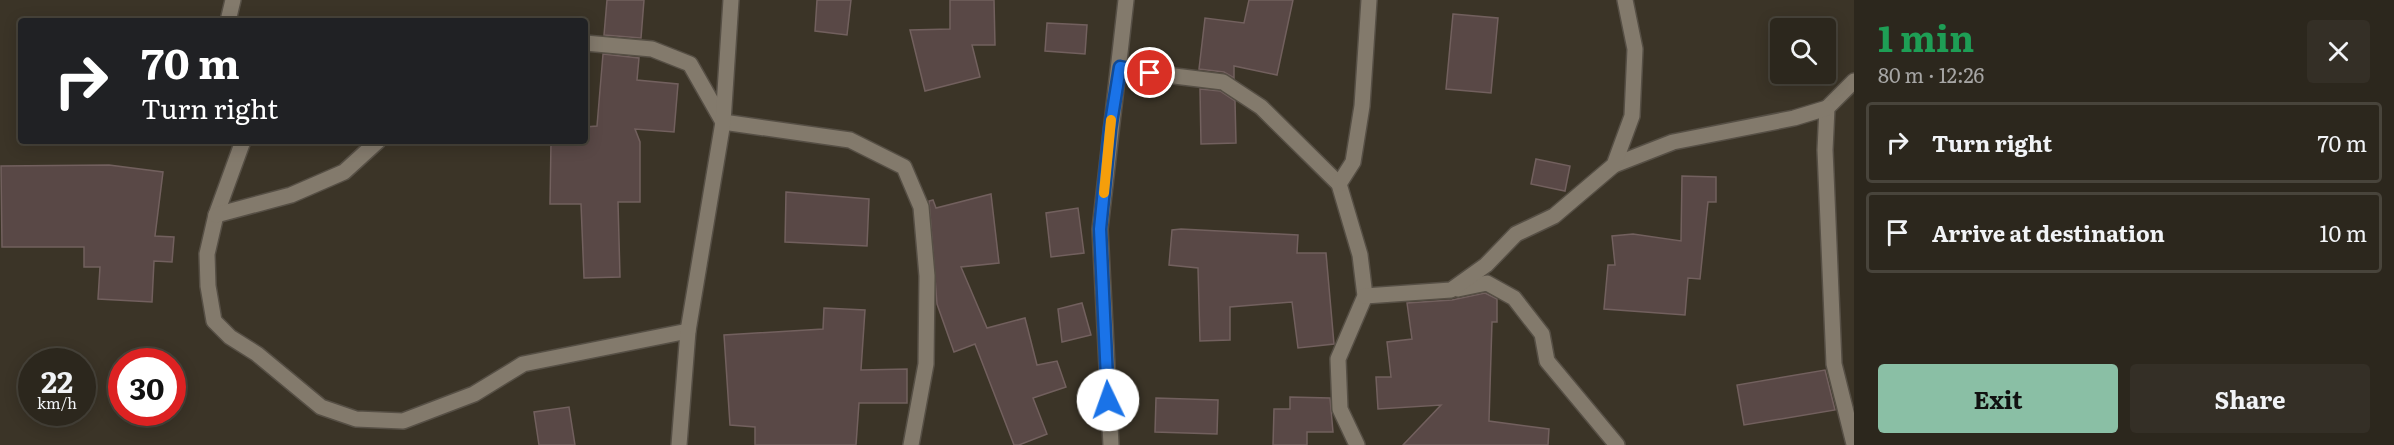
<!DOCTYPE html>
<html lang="en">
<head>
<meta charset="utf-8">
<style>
	body { margin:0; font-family:Literata,serif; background:#342f26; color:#f1f3f6; height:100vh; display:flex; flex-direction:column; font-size:22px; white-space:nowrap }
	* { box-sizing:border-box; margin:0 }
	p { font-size:20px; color:#a6a5a4 }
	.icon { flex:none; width:33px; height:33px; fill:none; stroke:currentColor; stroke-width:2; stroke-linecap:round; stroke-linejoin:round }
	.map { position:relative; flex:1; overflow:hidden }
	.panel { display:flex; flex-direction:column; background:#2c271d; width:540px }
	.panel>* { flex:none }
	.top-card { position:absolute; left:18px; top:18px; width:570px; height:126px; border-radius:6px; box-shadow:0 3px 15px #0003,0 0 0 2px #48443b; background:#202124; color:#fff; overflow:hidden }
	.fabs { position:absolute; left:1770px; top:18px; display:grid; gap:12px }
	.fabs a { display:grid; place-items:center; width:66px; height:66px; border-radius:6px; background:#2c271d; box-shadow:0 3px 15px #0003,0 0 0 2px #48443b; font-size:30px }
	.speed { position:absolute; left:18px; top:348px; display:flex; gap:12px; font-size:30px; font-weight:700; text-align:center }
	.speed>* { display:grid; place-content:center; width:78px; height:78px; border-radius:50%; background:#2c271d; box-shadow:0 3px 15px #0003,0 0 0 2px #48443b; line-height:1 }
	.speed small { font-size:15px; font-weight:400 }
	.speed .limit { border:9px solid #d22; background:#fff; color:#111 }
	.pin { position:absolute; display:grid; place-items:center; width:51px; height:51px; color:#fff; margin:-26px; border:3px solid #fff; border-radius:50%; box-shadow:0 2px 6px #0007 }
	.me { position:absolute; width:66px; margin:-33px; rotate:357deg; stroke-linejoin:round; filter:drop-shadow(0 0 4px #0008) }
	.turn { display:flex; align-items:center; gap:21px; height:126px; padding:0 24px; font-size:27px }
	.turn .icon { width:78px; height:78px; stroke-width:2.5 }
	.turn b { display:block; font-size:42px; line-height:51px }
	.round { display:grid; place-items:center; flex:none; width:63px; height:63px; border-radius:6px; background:#342f26 }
	.summary { display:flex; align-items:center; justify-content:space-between; height:102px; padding:0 24px }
	h1 { font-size:36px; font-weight:700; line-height:45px; color:#1e9e55 }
	.cta { display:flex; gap:12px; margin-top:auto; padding:12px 24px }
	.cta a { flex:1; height:69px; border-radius:6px; background:#8abfa5; color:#111; font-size:24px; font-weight:700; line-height:69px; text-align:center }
	.cta a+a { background:#342f26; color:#f1f3f6 }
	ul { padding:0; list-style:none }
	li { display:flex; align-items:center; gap:18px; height:81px; margin:0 12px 9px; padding:0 12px; border:3px solid #48443b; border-radius:6px }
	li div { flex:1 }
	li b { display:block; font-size:22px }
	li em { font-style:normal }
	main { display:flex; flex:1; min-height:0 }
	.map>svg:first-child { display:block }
	.building { fill:#594846; stroke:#72605e; stroke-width:1.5 }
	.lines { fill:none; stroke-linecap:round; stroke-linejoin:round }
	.street-casing { stroke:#564f45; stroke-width:18 }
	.street { stroke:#837a6c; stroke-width:15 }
	.route-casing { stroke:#114b97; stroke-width:15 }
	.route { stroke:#1a73e8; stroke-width:10 }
	.slow { stroke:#f59e0b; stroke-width:10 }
</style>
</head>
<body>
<main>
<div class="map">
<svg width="1854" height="445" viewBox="0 0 1854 445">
	<rect width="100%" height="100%" fill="#3b3427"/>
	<!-- building -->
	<g class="building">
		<polygon points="607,0 644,0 641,38 604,35"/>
		<polygon points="817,0 851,0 847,35 815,31"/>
		<polygon points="950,0 994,0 995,45 972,45 980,77 925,91 910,30 950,29"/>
		<polygon points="1249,0 1293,0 1277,75 1234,66 1234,78 1224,72 1199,69 1205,18 1244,23"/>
		<polygon points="1453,14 1498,18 1491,93 1446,89"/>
		<polygon points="1047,23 1087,25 1085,54 1045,51"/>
		<polygon points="603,54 639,58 637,80 678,84 674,132 635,129 640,142 640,202 618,202 620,277 584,278 581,204 550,204 551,141 585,141 585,127 597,126"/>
		<polygon points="1200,89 1220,91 1235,101 1236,143 1201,144"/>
		<polygon points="1536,159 1570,166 1565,191 1531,184"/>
		<polygon points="109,165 163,172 155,236 174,237 172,262 154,261 152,302 98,299 100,267 84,267 84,247 2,247 1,166"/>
		<polygon points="1682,176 1716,177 1716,202 1708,202 1700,279 1688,278 1685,315 1604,309 1608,265 1615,265 1612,236 1633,234 1681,241"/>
		<polygon points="786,192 869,199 867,246 785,242"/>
		<polygon points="991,194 999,263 961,267 987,328 1025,318 1037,365 1057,361 1066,387 1033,398 1047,434 1019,445 1014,445 975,344 954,352 937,304 929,201 933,200 936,208"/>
		<polygon points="1078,208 1084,253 1051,257 1046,213"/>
		<polygon points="1181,229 1298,235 1297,253 1326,253 1334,344 1298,348 1292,302 1230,307 1230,340 1200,341 1198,268 1169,265 1172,230"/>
		<polygon points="1485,293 1497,299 1497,322 1492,322 1489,421 1549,429 1548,445 1403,445 1441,405 1378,409 1376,377 1391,377 1387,342 1412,339 1407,303 1452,300"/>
		<polygon points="1082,303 1091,335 1062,342 1058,309"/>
		<polygon points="824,308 865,310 861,370 907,369 907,403 859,403 856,445 755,445 755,427 730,425 724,335 823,329"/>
		<polygon points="1825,370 1835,410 1744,425 1737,385"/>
		<polygon points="1290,397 1330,398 1333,432 1307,432 1307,445 1273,445 1274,409 1290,409"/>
		<polygon points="1156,398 1218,400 1217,434 1155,432"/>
		<polygon points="569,407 575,445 539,445 534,412"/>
	</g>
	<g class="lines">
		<!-- street casing -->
		<g class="street-casing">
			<g id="street">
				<polyline points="228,21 233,0"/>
				<polyline points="585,43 652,49 690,64 723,122 850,140 904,167 921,207 927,276 926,364 911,445"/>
				<polyline points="1120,67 1150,73 1223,82 1261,107 1339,184 1360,255 1365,296 1338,359 1340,409 1357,445"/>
				<polyline points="1854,81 1827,108 1825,150 1834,364 1854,444"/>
				<polyline points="243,141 216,215 207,254 208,286 214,321 230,337 257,354 321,407 356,419 403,421 474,394 523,364 688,331"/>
				<polyline points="1614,165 1673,142 1794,118 1827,108"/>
				<polyline points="1339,184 1353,162 1362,106 1369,0"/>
				<polyline points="216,215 291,195 344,172 378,141"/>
				<polyline points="1458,289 1487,283 1514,298 1542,334 1547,361 1617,445"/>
				<polyline points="1365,296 1451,290 1486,265 1516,234 1554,216 1614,165 1632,116 1635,49 1625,0"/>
				<polyline points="679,445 688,331 723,122 731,0"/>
				<polyline points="1111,445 1100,229 1126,0"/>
			</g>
		</g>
		<!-- street -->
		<use href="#street" class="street"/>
	</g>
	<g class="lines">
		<!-- route casing -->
		<g class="route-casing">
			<polyline id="route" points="1108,400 1100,229 1110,129 1120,67 1150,73"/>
		</g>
		<!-- route -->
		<use href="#route" class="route"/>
		<!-- slow -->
		<polyline class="slow" points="1104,193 1111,120"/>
	</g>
</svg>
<div class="fabs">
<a><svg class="icon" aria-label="search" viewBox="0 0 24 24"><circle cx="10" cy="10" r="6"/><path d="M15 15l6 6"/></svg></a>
</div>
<div class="speed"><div>22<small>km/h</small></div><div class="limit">30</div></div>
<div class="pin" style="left:1150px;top:73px;background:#d93025"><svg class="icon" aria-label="arrive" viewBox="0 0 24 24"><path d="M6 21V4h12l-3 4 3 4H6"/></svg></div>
<svg class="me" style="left:1108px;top:400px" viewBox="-20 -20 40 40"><circle r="19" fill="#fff"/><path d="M0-13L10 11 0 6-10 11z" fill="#1a73e8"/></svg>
<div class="top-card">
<div class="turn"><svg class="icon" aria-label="right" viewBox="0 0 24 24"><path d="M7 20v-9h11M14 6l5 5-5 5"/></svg><div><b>70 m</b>Turn right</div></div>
</div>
</div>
<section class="panel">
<div class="summary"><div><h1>1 min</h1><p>80 m · 12:26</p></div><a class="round"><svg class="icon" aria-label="close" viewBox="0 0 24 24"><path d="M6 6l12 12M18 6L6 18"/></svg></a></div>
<ul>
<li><svg class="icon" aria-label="right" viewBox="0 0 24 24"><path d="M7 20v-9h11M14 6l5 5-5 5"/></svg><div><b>Turn right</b></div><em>70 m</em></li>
<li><svg class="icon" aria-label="arrive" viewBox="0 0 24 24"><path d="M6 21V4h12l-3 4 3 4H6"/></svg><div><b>Arrive at destination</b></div><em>10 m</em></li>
</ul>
<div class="cta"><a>Exit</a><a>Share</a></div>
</section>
</main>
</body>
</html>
